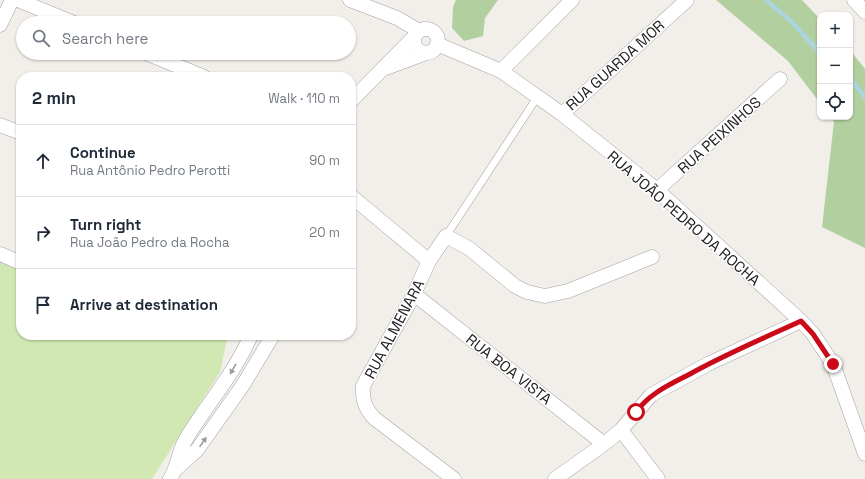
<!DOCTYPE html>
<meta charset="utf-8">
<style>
body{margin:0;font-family:"Space Grotesk",sans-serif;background:#f2f2f3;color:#1f2937}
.controls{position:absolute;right:12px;top:12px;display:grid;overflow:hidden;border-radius:8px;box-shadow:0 1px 3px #0004}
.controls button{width:36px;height:36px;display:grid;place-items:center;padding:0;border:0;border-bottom:1px solid #e0e1e3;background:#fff;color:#1f2937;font:20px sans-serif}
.stop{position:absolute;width:12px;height:12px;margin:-9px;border:3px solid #ca0a19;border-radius:50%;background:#fff}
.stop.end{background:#ca0a19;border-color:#fff;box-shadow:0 1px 4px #0008}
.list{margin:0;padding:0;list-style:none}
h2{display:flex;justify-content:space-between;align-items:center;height:52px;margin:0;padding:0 16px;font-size:17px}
h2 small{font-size:13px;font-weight:400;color:#747a83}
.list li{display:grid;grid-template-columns:26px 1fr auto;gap:12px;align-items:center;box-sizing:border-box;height:72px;padding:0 16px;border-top:1px solid #e0e1e3}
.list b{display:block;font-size:15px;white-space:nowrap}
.list p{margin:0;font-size:13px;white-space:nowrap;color:#747a83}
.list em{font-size:13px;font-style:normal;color:#747a83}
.icon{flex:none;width:22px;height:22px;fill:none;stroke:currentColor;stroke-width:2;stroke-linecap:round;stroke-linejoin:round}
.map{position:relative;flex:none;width:865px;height:479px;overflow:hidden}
.search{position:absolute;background:#fff;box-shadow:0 1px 3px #0004;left:16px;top:16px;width:340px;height:44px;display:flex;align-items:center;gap:10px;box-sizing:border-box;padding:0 14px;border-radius:22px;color:#747a83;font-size:15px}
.panel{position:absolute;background:#fff;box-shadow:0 1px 3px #0004;left:16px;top:72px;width:340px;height:268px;border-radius:16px}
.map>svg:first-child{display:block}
</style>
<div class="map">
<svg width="865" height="479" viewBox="0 0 865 479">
<rect width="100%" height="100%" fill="#f2eee9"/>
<!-- grass -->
<path fill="#d1e8b3" d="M0,262L21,271V335H228L220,372L152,479H0Z"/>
<!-- forest -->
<path fill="#b2cfa0" d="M456,0H498L485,18L483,36L464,41L452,28L453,7Z
M716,0H802L820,19V103L788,61Z
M850,50L865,69V248L822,227L834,122L831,117H850Z"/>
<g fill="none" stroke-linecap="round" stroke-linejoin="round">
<!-- stream -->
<path stroke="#acd5dd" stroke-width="4.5" d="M766,0L792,22L820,53
M850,79L865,97"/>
<!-- lane casing -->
<g stroke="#a3a3a3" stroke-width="8">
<path id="lane" d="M446,236L538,96"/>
</g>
<!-- street casing -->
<g stroke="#a3a3a3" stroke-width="15">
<path id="street" d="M18,0L74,23
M350,0L397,18L419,31
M854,0L865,12
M0,25L12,0
M414 41a12 12 0 1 1 24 0a12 12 0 1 1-24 0Z
M437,44L501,71L562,114L657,190L801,321L813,334L833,364L865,454
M146,53L204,77
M386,68L429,52
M501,71L572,0
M351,101L414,37
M562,114L687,0
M0,125L21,133
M657,190L780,79
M351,196L429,261L414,294L363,386C362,400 365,408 374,418L454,479
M0,254L21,263
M429,261L446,236L470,249L515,286L527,292L545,296L568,291L652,257
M414,294L604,444
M621,430L658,479
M176,469L197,450L243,385L273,335
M170,479C178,467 178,452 186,439C207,404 235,373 251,335
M555,479L604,444L621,430L651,395L710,363L801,321"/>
</g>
<!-- lane -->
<use href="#lane" stroke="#fff" stroke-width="7"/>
<!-- street -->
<use href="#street" stroke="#fff" stroke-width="14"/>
</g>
<!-- one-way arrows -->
<defs><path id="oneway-solid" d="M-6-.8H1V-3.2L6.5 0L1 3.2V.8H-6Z"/></defs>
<g fill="#9c9c9c">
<use href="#oneway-solid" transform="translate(233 369) rotate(120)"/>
<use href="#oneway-solid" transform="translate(203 442) rotate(-55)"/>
</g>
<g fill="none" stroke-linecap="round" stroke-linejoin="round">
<!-- route -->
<path stroke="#ca0a19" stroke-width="5" d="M636,412C650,393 669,385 690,374C726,354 764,338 801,321L813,334L833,364"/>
</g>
<g text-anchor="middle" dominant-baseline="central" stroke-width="3" stroke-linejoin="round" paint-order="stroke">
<!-- street labels -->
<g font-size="15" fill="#222" stroke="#fff">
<text transform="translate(615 65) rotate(-42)">RUA GUARDA MOR</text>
<text transform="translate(719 135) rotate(-42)">RUA PEIXINHOS</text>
<text transform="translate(684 218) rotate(41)">RUA JOÃO PEDRO DA ROCHA</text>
<text transform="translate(394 329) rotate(-62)">RUA ALMENARA</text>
<text transform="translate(509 369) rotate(38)">RUA BOA VISTA</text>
</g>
</g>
</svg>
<div class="controls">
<button>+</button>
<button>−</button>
<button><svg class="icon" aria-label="locate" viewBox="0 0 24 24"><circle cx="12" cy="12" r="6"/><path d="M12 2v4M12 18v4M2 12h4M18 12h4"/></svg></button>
</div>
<div class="stop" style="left:636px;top:412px"></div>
<div class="stop end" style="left:833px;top:364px"></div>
<div class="search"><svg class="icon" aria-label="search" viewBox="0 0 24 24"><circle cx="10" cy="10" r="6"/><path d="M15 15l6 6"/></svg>Search here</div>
<section class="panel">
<h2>2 min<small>Walk · 110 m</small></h2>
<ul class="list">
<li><svg class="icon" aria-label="ahead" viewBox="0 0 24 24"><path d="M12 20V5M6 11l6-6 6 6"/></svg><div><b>Continue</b><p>Rua Antônio Pedro Perotti</p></div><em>90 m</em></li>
<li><svg class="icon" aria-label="right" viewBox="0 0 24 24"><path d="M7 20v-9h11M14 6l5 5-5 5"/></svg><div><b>Turn right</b><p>Rua João Pedro da Rocha</p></div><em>20 m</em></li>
<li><svg class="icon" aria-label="arrive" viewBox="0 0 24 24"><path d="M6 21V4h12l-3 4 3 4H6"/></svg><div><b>Arrive at destination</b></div></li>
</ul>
</section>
</div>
